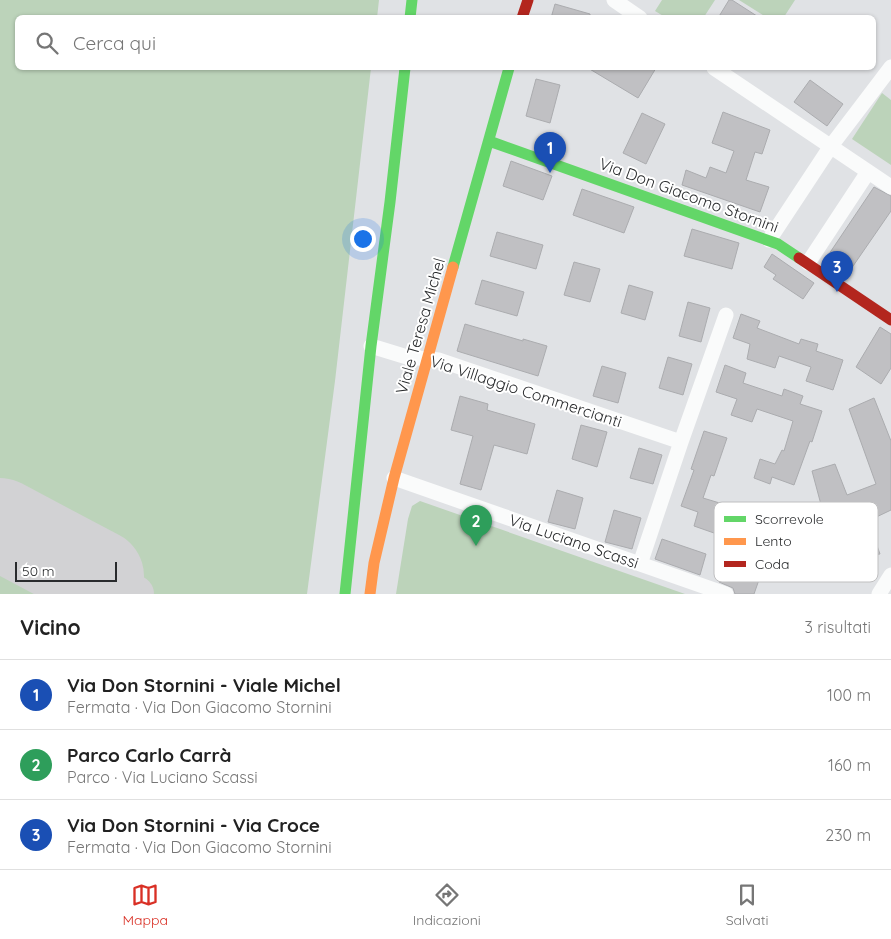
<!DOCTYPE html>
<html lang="it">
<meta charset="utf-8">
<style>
body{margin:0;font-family:Quicksand,sans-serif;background:#f2f2f2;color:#222}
.scale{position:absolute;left:15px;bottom:12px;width:102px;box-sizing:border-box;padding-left:5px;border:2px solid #292b2d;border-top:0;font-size:14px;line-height:18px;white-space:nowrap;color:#292b2d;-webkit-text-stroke:4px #fff;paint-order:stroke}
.you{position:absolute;left:362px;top:238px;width:18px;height:18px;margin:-12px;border:4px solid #fff;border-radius:50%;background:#1a73e8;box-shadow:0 0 0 8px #1a73e833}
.badge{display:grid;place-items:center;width:32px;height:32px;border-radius:50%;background:#d93025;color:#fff;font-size:16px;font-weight:700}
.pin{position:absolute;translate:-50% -41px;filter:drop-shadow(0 1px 2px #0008)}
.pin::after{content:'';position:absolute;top:26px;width:18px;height:15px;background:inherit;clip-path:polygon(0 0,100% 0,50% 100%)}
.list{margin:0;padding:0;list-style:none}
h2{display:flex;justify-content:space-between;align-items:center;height:65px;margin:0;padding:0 20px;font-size:21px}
h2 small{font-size:16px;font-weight:400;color:#767676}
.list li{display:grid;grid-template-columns:32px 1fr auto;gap:15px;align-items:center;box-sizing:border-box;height:70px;padding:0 20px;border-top:1px solid #e0e0e0}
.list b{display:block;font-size:19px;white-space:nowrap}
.list p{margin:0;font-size:16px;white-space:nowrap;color:#767676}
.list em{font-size:16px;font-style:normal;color:#767676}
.icon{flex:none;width:28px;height:28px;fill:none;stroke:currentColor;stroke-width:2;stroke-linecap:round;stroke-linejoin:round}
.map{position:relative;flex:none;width:891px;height:594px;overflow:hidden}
.search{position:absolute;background:#fff;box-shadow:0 1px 4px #0004;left:15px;right:15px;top:15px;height:55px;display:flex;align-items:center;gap:12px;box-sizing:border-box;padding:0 18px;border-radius:8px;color:#767676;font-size:19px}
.sheet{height:275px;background:#fff}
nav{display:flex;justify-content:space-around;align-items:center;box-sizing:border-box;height:70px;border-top:1px solid #e0e0e0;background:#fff;font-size:14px;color:#767676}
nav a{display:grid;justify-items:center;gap:2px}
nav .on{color:#d93025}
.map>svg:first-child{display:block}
</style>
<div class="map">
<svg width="891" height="594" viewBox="0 0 891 594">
<rect width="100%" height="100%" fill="#e0e2e5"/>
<!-- green -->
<path fill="#bcd3ba" d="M0,0H379L377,18H18V68H371L335,381L307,594H0Z
M662,0H715L704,17H665L655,11Z
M739,0H795L784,17H766Z
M882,93L891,100V165L852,139Z
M420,501L685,594H396L408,519L412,506Z"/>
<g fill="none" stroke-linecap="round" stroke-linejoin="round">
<!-- taxiway -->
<path stroke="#d2d2d4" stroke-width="38" d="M89,594L98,576L135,594"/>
<!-- runway -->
<path stroke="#d2d2d4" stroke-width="92" d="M0,524L98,576"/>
</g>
<!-- building -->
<path fill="#c0c0c3" stroke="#abacaf" d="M729,0H732L760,18H718Z
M555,4L590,14V18H551Z
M588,68H656L638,98Z
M536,79L560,85L550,123L526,116Z
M810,80L843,104L827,126L794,102Z
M723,112L770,130L762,154L755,152L746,180L769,187L760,212L682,185L686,170L706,178L710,167L726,173L734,151L712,143Z
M642,113L665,124L646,164L623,153Z
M511,161L552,176L543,200L503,186Z
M874,187L891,196V211L851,269L829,254Z
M582,189L634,207L624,233L573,215Z
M692,229L739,243L732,269L684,256Z
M497,232L543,245L536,269L490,256Z
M772,254L814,283L803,299L773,279L776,275L764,267Z
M574,262L600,269L590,302L564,295Z
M482,280L524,292L517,316L475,304Z
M629,285L653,292L645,320L621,313Z
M688,302L710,308L701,342L679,336Z
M741,314L760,321L757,328L799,344L801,339L818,344L816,351L843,360L833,390L806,381L811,367L779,356L775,368L747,359L750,344L733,338Z
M465,324L523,341V339L547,346L538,376L457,351Z
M880,327L891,334V368L881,384L856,367Z
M668,357L692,364L683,395L659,388Z
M725,365L746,373L743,383L782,396L784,389L803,396L800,404L822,411L812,442L810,441L794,485L772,477L770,484L754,478L760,459L775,464L782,450L784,451L793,421L757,409L752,422L731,415L737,399L716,392Z
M602,366L626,373L618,403L593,396Z
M460,396L488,404L487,410L535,424L527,454L494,445L481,490L460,484L473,436L451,430Z
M874,398L891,441V510L868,521L880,554L871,555L875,568L853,574L844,544L808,552L799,520L823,512L812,471L835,464L847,495L876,484L849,409Z
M581,425L607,432L597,467L572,459Z
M704,431L727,438L714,476L711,475L703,498L723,504L714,533L694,526L698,512L681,506L694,470L691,469Z
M639,448L662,455L653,484L630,478Z
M557,490L583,498L575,529L548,522Z
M614,510L641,518L632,549L605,542Z
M662,539L706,554L700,575L655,559Z
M726,561L761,574L754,594H735L733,588L719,582Z"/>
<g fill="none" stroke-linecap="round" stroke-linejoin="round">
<!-- street -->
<path stroke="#fafbfb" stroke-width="15" d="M614,0L640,18
M714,68L891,187
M769,240L831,146L891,67
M808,263L868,172
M371,346L407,357L439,360L681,442
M394,478L726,594
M640,564L681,442L726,315
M879,594L891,575"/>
<!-- fast -->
<path stroke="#63d668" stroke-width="11" d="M410,18L412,0
M489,141L778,244L799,258
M453,267L509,68
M345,594L371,346L390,202L405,68"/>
<!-- slow -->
<path stroke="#ff974d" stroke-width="11" d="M370,594L374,563L394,478L453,267"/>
<!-- jam -->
<path stroke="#b3261e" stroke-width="11" d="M522,18L528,0
M799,258L891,320"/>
</g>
<g text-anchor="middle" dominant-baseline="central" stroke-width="4" stroke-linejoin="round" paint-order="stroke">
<!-- street labels -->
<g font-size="16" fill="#292b2d" stroke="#fff">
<text transform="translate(689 195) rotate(20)">Via Don Giacomo Stornini</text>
<text transform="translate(420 326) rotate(-74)">Viale Teresa Michel</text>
<text transform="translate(526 391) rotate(18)">Via Villaggio Commercianti</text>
<text transform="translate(574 541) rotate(19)">Via Luciano Scassi</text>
</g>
</g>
<!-- legend -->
<rect x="714" y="502" width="164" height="80" rx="8" fill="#fff" stroke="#bfbfc0" stroke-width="1"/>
<rect x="724" y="516" width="22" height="6" fill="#63d668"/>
<rect x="724" y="538" width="22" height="7" fill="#ff974d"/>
<rect x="724" y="561" width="22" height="6" fill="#b3261e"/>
<g font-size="14" fill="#292b2d">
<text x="755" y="524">Scorrevole</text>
<text x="755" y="546">Lento</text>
<text x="755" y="569">Coda</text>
</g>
</svg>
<div class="scale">50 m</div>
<div class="you"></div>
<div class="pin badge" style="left:550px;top:173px;background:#1a4fb4">1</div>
<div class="pin badge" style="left:476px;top:546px;background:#2e9e5b">2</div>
<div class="pin badge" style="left:837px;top:292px;background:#1a4fb4">3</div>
<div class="search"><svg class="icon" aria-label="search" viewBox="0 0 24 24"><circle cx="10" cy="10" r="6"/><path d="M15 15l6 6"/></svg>Cerca qui</div>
</div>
<section class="sheet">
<h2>Vicino<small>3 risultati</small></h2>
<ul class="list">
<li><span class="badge" style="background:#1a4fb4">1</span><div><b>Via Don Stornini - Viale Michel</b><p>Fermata · Via Don Giacomo Stornini</p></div><em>100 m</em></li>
<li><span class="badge" style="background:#2e9e5b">2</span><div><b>Parco Carlo Carrà</b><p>Parco · Via Luciano Scassi</p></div><em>160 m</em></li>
<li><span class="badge" style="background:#1a4fb4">3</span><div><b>Via Don Stornini - Via Croce</b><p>Fermata · Via Don Giacomo Stornini</p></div><em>230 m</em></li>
</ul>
</section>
<nav>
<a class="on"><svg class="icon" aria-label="map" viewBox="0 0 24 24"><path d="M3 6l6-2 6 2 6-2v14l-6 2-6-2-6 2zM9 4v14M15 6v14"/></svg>Mappa</a>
<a><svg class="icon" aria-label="directions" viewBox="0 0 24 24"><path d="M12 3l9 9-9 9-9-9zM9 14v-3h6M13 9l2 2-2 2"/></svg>Indicazioni</a>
<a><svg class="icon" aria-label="saved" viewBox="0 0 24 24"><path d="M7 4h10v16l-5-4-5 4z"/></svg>Salvati</a>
</nav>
